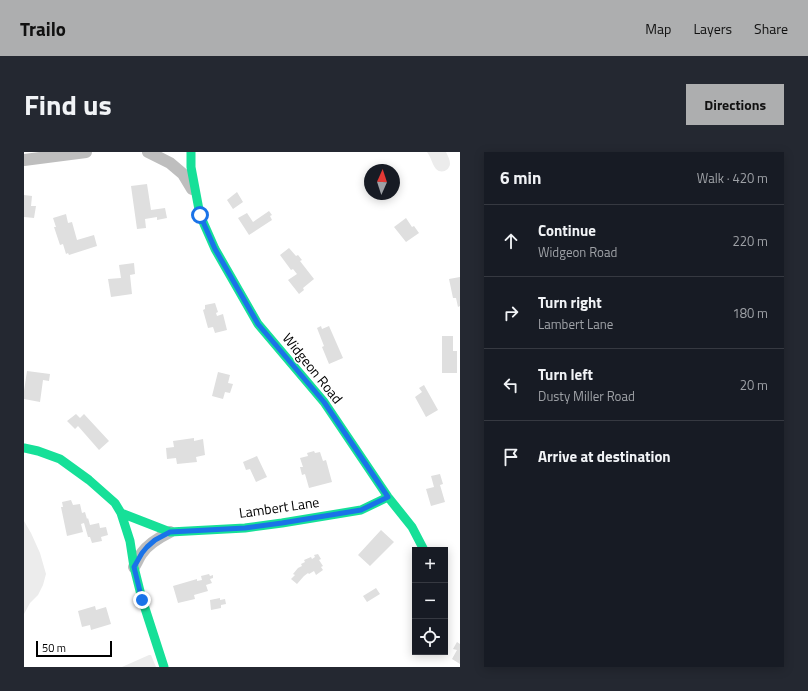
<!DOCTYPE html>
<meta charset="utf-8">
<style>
body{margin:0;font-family:"Titillium Web",sans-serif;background:#242831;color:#f1f3f6}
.controls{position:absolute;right:12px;bottom:12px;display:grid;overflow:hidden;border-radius:0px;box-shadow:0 2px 10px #0003}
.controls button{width:36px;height:36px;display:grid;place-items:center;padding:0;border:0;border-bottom:1px solid #363941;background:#171b24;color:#f1f3f6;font:20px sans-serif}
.compass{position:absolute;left:340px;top:12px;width:36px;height:36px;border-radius:50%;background:#171b24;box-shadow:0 2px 10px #0003;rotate:3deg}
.scale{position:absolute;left:12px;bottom:10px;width:76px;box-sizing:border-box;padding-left:4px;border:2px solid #000;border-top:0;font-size:11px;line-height:14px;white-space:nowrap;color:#000;-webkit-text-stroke:3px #fff;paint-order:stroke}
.stop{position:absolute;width:12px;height:12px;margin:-9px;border:3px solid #1a73e8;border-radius:50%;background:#fff}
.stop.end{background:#1a73e8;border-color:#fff;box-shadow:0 1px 4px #0008}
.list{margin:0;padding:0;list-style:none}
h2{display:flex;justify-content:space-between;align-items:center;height:52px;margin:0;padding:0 16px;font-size:17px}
h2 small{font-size:13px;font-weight:400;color:#9ea1a6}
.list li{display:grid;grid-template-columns:26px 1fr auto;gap:12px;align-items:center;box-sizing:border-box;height:72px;padding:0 16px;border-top:1px solid #363941}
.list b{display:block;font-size:15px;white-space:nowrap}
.list p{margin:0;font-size:13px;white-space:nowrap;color:#9ea1a6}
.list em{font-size:13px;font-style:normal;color:#9ea1a6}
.icon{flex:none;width:22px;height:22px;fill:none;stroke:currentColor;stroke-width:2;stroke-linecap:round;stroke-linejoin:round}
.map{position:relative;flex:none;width:436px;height:515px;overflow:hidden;border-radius:0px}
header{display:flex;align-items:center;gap:24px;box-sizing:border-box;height:56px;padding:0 20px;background:#adaeaf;color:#111}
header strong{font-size:19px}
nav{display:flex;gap:22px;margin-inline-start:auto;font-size:14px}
.intro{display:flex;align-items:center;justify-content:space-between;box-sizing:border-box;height:96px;padding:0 24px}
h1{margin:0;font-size:28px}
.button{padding:10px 18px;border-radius:0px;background:#adaeaf;color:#111;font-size:14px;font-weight:700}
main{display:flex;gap:24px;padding:0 24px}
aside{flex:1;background:#171b24;border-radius:0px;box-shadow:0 2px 10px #0003}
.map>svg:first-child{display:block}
</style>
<header>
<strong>Trailo</strong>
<nav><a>Map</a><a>Layers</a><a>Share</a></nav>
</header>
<div class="intro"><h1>Find us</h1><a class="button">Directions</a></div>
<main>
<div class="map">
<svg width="436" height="515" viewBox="0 0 436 515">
<rect width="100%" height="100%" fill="#fff"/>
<!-- green -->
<path fill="#ececec" d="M403,0H422C424,4 426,8 426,12C425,19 417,22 412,17C408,12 407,5 403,0Z
M0,369L7,381L16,401L22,422L19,433L14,443L6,451L0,462Z
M127,503L132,515H98L125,503Z"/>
<!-- building -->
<path fill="#dfdfdf" d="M123,32L127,58L141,56L143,66L133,68V65L121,67L122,76L113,77L107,34Z
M213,40L219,50L209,57L203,48Z
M0,43L8,44L7,54H12L10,66L0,65Z
M245,59L248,63L246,64L248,68L225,83L214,66L223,61L229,70Z
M42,62L44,71L48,70L53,88L70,83L73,94L45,103L44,101L42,102L39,92L36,93L30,75H32L29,66Z
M382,66L388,75L390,74L395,81L382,90L370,75Z
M265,96L272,104L274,103L278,108L276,109L290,127L279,136L280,138L275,142L264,128L273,122L269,117L267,118L256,103Z
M110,111L111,122L106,123L108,142L87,145L84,127L97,126L95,113Z
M436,125V154L434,155L432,146H429L425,127Z
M191,151L194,160L192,161L193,164L199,162L203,178L191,181L189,175L184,176L179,158L181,157V153Z
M297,174L298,177L305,174L319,206L305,212L298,195L300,194L293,176Z
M418,184H429V199H433V221H418Z
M3,219L26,222L25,229L19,228L16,250L0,247V239Z
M194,220L206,223L204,231L209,232L206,241L201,240L199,247L188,244Z
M400,233L414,258L402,265L391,245L398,240L395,236Z
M52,262L56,266L60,262L85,289L75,298L54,274L51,277L43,269Z
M170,286V289L179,287L181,303L172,305L173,310L153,312L152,306L143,307L142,296L150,295L149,289Z
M290,299L291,301L296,300L299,309L302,308L308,330L285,336L281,322L278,323L276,315H279L276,306L284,304L283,301Z
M233,304L243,325L232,330L226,317L222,318L219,310Z
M416,322L419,332L416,333L421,350L407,354L402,337L410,335L407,324Z
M47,348L49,353L56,352L58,361L61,360L63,367L64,366L66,373L75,371L76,376L82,375L84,383L77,385L78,389L68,391L66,385H64L60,371L57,372L59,380L43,384L37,355H39L38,350Z
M357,378L370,390L346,414L334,403Z
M294,402L297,407L295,408L299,414L297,415L299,418L292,423L290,419L285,422L284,421L280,424L273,432L267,427L271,423L269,422L274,416L278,414L277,412L281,410L280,408L287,405L288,407L291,405L290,403Z
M185,422L186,424L189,423V426L186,427L188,431L182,433L184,439L170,443L171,447L154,451L149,434L173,427V429L178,428L177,424Z
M352,436L356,442L343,450L339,444Z
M196,446V448L201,447L202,452L197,453V456L187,458L186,448Z
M71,454L72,458L82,455L87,472L67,478L66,473L58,475L54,459Z
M433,490L436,492V512L428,507L433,498L429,497Z"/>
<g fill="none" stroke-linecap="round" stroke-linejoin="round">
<!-- street -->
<path stroke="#bebebe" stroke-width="12" d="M124,0L146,11L159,22L168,37
M0,8L62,0
M110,415C113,410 115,405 118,401C125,391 136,385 146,380"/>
<!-- fast -->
<path stroke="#16e098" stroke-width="9" d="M167,0V15L176,63L191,97L234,172L300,250L364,345L388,375L400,398
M0,296L14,299L36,307L65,328L91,351L97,361L106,389L110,415L118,447L140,515
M97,361L146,380L221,376L258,371L337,358L364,345"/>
</g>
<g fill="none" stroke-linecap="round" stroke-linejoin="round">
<!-- route -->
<path stroke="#1a73e8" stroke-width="5" d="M118,448L110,415L118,401L123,395L131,388L146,380L221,376L258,371L337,358L364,345L300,250L234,172L191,97L176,63"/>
</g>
<g text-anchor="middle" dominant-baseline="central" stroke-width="3" stroke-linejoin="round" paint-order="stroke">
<!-- street labels -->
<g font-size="14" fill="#000" stroke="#fff">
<text transform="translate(289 216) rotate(51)">Widgeon Road</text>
<text transform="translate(255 355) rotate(-8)">Lambert Lane</text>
</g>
</g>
</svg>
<div class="controls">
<button>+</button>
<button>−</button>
<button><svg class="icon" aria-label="locate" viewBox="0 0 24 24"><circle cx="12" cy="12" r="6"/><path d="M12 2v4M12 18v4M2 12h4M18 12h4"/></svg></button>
</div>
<svg class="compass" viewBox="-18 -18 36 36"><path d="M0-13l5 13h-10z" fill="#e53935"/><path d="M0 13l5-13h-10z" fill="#9ea1a6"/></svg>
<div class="scale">50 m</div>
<div class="stop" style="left:176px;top:63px"></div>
<div class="stop end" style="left:118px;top:448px"></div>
</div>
<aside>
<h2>6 min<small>Walk · 420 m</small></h2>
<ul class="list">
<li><svg class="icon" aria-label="ahead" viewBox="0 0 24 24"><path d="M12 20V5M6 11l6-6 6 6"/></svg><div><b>Continue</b><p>Widgeon Road</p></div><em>220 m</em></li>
<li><svg class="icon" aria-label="right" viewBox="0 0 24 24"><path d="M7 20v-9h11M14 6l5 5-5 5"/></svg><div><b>Turn right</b><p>Lambert Lane</p></div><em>180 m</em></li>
<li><svg class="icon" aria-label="left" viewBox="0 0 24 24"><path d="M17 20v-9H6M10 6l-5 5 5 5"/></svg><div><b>Turn left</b><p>Dusty Miller Road</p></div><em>20 m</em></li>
<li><svg class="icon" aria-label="arrive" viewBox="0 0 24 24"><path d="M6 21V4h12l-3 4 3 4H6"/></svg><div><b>Arrive at destination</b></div></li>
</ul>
</aside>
</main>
